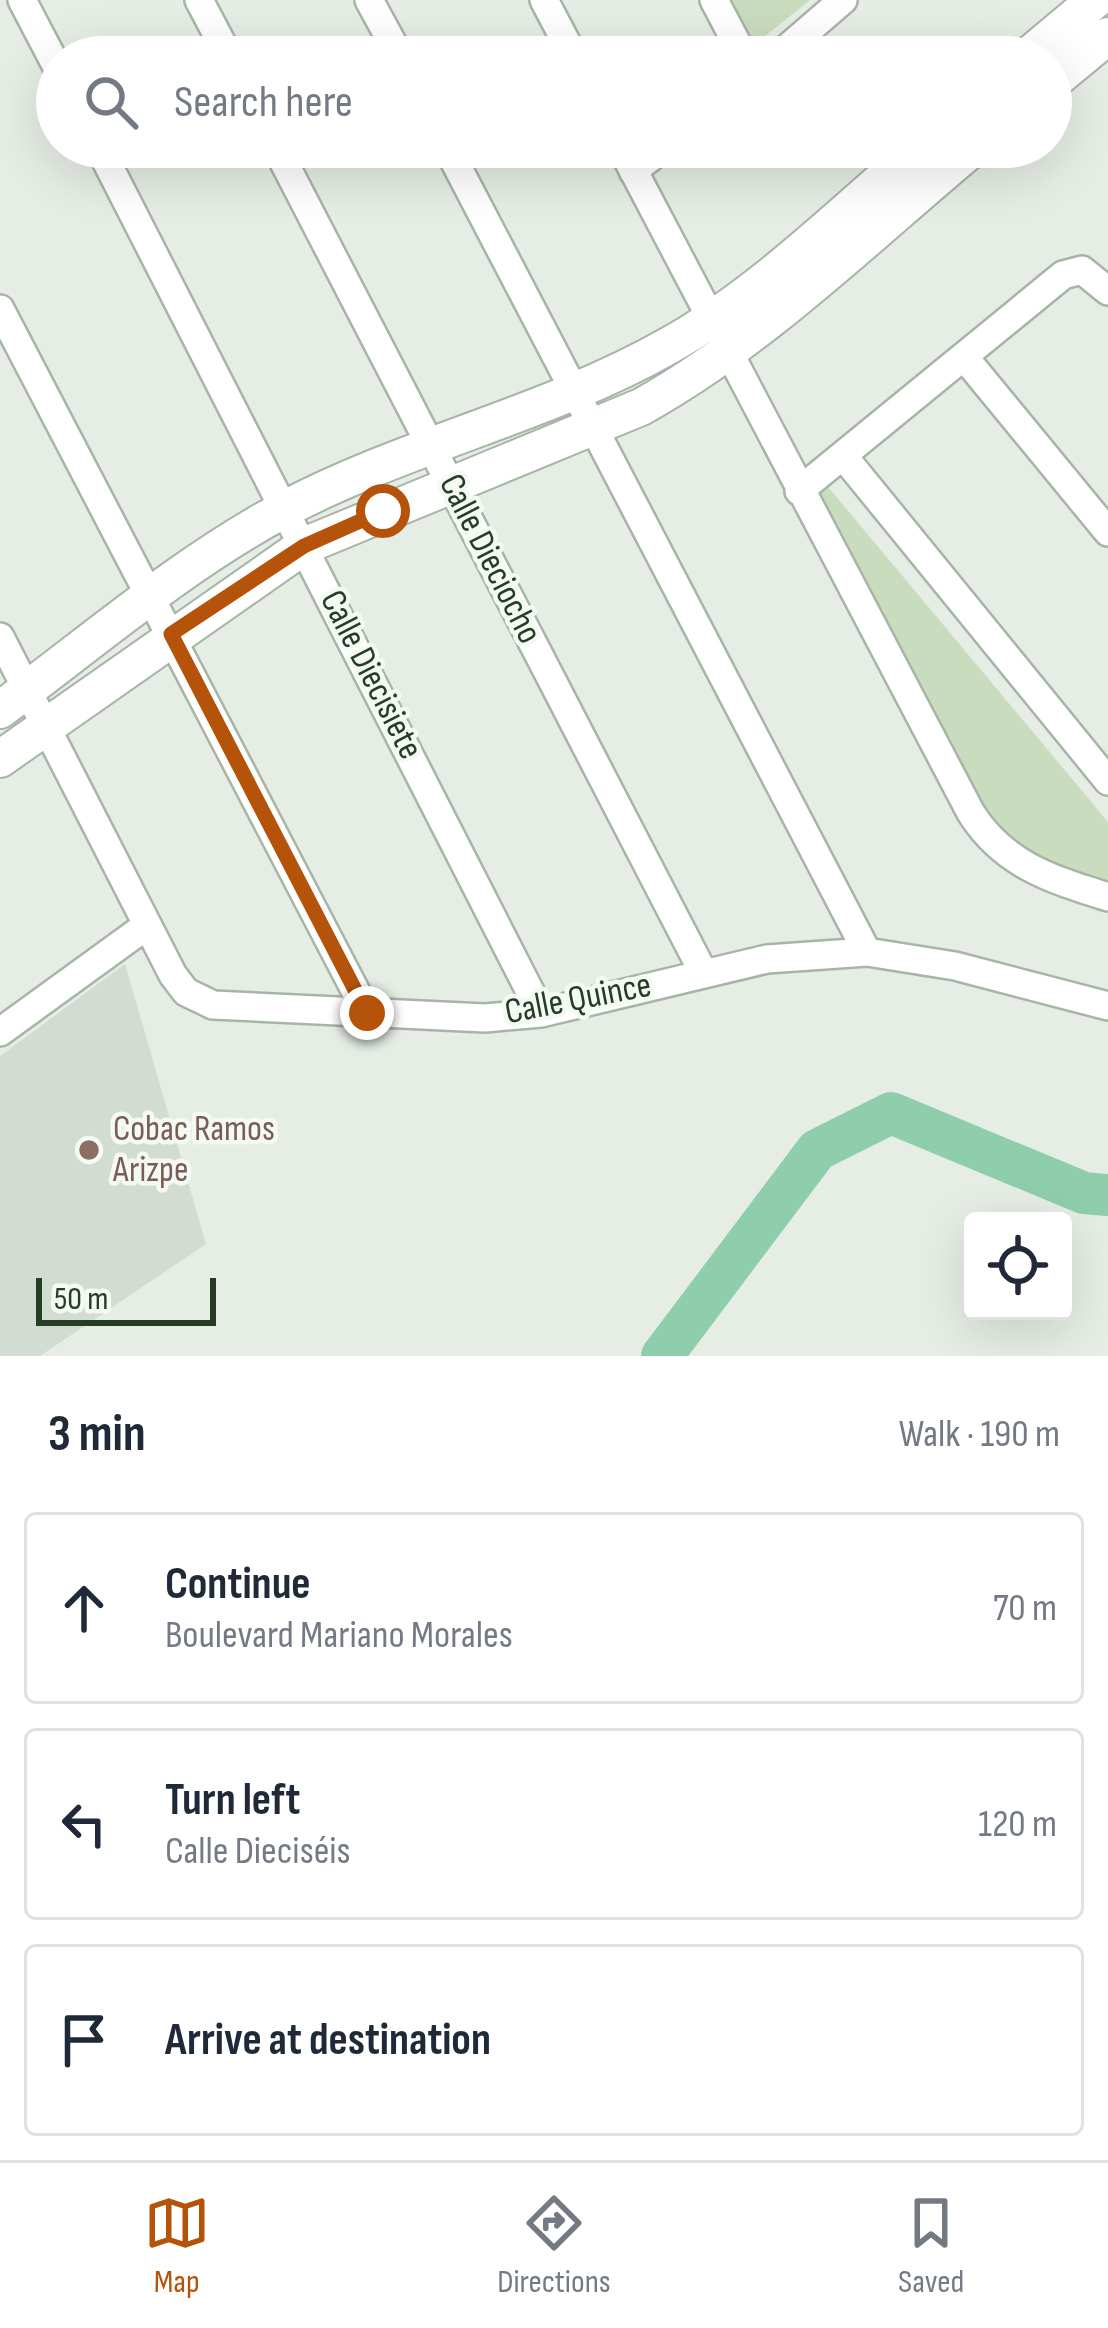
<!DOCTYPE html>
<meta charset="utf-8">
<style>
body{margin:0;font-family:"Sofia Sans Condensed",sans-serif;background:#f2f2f3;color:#1f2937}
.controls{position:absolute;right:36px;bottom:36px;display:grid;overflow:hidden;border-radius:12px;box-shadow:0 12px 48px #0002}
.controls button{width:108px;height:108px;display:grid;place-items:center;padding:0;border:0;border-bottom:3px solid #e0e1e3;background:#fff;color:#1f2937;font:60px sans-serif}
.scale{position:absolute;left:36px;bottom:30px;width:180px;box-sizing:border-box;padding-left:12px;border:6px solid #243d25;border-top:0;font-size:33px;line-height:42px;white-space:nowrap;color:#243d25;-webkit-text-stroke:9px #f5f9f4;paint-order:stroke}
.stop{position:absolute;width:36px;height:36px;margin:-27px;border:9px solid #b45309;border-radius:50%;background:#fff}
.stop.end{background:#b45309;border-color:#fff;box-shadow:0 3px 12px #0008}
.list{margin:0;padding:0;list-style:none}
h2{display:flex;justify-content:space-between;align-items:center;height:156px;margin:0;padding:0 48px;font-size:51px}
h2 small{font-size:39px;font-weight:400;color:#747a83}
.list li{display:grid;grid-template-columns:78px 1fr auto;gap:36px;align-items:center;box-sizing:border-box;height:192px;margin:0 24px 24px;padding:0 24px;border:3px solid #e0e1e3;border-radius:12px}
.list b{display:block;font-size:45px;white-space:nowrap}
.list p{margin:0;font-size:39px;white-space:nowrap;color:#747a83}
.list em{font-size:39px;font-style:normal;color:#747a83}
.icon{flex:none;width:66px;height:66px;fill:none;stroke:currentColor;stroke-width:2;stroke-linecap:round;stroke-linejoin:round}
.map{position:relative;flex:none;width:1108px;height:1356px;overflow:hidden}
.search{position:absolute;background:#fff;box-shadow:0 12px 48px #0002;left:36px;right:36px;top:36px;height:132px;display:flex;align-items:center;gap:30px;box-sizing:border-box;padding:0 42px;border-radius:66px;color:#747a83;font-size:45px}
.sheet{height:804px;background:#fff}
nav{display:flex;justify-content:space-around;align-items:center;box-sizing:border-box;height:168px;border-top:3px solid #e0e1e3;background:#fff;font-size:33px;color:#747a83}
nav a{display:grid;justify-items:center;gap:6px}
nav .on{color:#b45309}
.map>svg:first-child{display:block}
</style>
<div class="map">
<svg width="1108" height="1356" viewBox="0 0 1108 1356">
<rect width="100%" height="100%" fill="#e5ede4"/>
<!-- built -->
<path fill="#d3dcd2" d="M125,964L206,1244L40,1356H0V1056Z"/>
<!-- green -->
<path fill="#cadcbe" d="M725,0H810L750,48Z
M829,488L1108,822V888L999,842L809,497Z"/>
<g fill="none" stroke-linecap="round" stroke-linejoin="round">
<!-- river -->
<path stroke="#8fcead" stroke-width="42" d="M662,1356L817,1150L891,1113L1084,1193L1108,1195"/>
<!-- minor casing -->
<g stroke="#a7b5a7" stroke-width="32">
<path id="minor" d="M22,0L57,67
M199,0L229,57
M369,0L400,57
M544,0L574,57
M714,0L744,57
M777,57L843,0
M99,147L541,1013
M276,147L703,972
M447,147L867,952
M621,147L971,813C1004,865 1051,879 1108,897
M633,171L664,147
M0,309L367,1013
M965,358L1108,532
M844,457L1108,781
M799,491L1063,275L1082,270L1108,291
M0,637L173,975L186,992L213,1005L485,1018L541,1013L767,959L867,952L955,966L1108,1006
M0,1032L146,926"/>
</g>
<!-- tertiary casing -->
<g stroke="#a7b5a7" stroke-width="40">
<path id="tertiary" d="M1027,57L1095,0
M1051,83L1108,36
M0,710C92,642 182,564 283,510C407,444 547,415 670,345C761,294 840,215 920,147
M0,759L304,546L641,407C763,339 867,236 974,147"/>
</g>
<!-- minor -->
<use href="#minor" stroke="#fff" stroke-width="27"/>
<!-- tertiary -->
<use href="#tertiary" stroke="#fff" stroke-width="36"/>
</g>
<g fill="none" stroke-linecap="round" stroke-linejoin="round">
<!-- route -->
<path stroke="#b45309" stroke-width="15" d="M367,1013L171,634L304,546L383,511"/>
</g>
<!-- markers -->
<circle fill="#8d6e63" stroke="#f5f9f4" stroke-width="4.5" cx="89" cy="1150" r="12"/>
<g text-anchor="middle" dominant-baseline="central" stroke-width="9" stroke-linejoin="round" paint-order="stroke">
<!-- street labels -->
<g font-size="36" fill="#243d25" stroke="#f5f9f4">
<text transform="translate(490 559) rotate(63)">Calle Dieciocho</text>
<text transform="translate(371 675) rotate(63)">Calle Diecisiete</text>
<text transform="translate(578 999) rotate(-11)">Calle Quince</text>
</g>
<!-- education labels -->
<g font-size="36" fill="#785e54" stroke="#f5f9f4" text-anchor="start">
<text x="113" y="1129">Cobac Ramos<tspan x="113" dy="41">Arizpe</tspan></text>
</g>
</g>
</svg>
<div class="controls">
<button><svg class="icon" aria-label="locate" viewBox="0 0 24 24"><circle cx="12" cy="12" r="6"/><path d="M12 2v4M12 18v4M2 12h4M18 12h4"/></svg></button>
</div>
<div class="scale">50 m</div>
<div class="stop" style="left:383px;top:511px"></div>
<div class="stop end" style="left:367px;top:1013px"></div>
<div class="search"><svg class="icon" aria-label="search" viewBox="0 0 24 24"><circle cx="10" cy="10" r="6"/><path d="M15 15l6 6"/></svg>Search here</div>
</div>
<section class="sheet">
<h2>3 min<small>Walk · 190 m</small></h2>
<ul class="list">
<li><svg class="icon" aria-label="ahead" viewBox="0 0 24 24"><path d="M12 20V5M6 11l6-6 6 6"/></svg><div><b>Continue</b><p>Boulevard Mariano Morales</p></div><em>70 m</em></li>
<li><svg class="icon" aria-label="left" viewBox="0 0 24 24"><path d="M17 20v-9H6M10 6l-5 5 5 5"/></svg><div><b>Turn left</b><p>Calle Dieciséis</p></div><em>120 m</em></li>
<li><svg class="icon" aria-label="arrive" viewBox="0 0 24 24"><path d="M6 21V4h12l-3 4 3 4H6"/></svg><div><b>Arrive at destination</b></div></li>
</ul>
</section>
<nav>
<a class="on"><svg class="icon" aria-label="map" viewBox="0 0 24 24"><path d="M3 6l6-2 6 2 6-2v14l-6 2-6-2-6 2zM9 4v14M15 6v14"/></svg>Map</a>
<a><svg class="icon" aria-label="directions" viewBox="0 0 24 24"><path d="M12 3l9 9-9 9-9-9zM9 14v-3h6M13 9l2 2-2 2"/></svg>Directions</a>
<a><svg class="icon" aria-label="saved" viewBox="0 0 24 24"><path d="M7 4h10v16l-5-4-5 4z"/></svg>Saved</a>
</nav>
